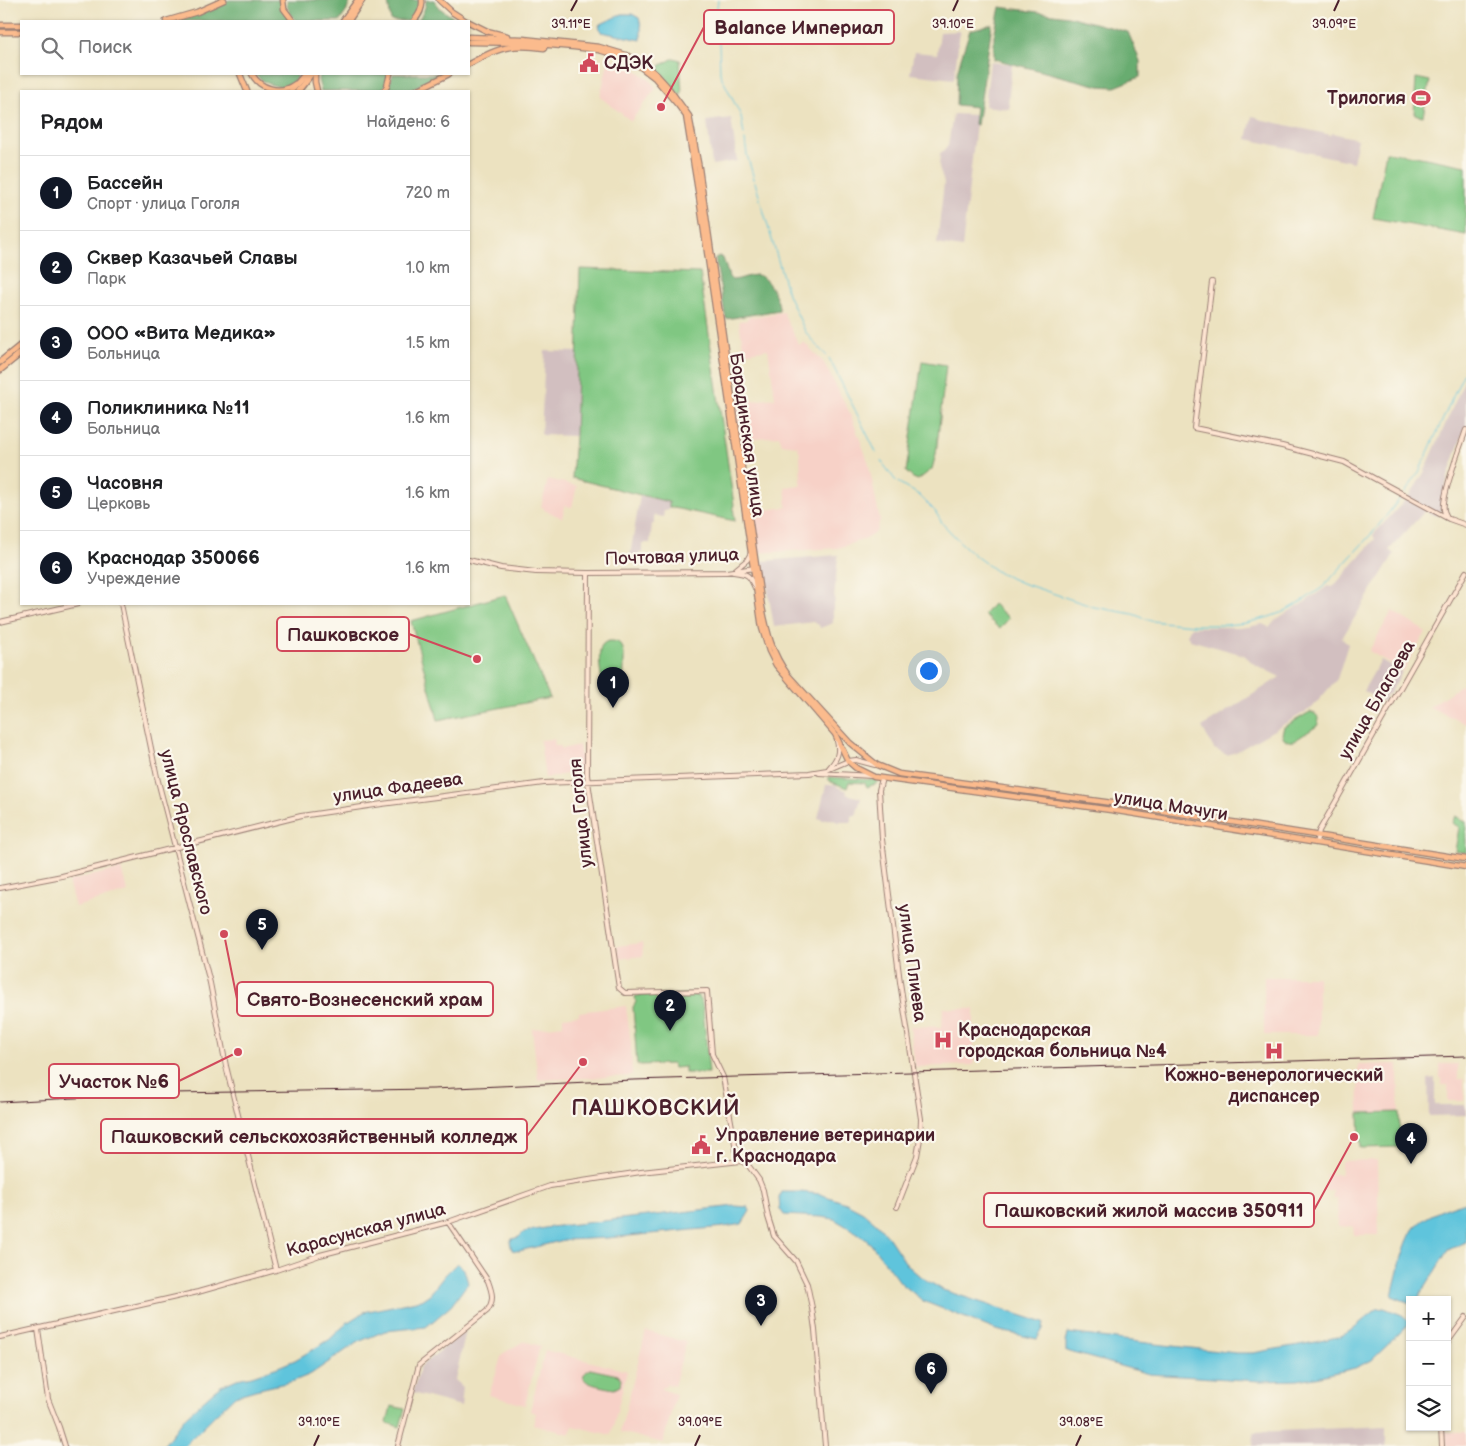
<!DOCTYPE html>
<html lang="ru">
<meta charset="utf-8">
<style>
body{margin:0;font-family:"Balsamiq Sans",sans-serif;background:#f6f6f6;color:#202124}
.controls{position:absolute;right:15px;bottom:15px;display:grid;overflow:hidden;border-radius:0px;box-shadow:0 1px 4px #0004}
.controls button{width:45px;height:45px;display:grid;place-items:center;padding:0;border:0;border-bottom:1px solid #e0e0e0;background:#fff;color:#202124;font:25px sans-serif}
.you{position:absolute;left:928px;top:670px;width:18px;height:18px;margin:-12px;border:4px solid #fff;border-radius:50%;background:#1a73e8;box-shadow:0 0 0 8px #1a73e833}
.badge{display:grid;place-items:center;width:32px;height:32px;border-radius:50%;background:#111827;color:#fff;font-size:16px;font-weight:700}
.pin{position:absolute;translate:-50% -41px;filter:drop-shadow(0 1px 2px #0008)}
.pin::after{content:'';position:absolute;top:26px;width:18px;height:15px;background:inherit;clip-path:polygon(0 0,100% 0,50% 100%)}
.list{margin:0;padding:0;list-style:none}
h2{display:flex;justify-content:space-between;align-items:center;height:65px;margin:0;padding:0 20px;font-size:21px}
h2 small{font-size:16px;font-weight:400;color:#757577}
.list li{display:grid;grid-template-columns:32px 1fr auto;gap:15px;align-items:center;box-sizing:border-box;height:75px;padding:0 20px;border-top:1px solid #e0e0e0}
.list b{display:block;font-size:19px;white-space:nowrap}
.list p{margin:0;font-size:16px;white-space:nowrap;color:#757577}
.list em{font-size:16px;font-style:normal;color:#757577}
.icon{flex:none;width:28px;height:28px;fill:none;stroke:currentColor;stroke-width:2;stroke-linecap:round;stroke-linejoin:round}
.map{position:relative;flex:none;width:1466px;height:1446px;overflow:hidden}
.search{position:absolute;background:#fff;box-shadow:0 1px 4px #0004;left:20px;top:20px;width:450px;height:55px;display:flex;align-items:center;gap:12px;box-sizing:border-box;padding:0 18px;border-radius:0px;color:#757577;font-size:19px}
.panel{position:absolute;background:#fff;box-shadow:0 1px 4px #0004;left:20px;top:90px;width:450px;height:515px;border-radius:0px}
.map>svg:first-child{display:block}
</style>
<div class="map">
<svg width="1466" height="1446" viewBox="0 0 1466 1446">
<rect width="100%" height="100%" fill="#fbf7ec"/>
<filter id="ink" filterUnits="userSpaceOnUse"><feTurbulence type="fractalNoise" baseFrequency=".02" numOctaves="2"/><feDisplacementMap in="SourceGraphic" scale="10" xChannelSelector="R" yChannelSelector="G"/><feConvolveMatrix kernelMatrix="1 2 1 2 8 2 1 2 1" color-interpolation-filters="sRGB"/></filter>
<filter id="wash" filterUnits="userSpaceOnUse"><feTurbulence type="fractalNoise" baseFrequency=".0096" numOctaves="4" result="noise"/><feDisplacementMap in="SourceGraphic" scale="20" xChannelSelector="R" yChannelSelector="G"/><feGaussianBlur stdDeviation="1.12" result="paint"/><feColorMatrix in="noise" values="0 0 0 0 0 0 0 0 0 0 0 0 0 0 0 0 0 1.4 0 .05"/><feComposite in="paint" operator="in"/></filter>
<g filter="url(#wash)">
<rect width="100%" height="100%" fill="#ece2c0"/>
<!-- built -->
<path fill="#f7d1c7" d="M609,58L632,67L650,80L656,88L631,121L600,97Z
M783,312L799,345L804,342L824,363L850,413L868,461L880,520L876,532L867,538L838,548L756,553L751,512L787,507L785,487L801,485L800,453L797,446L782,444L779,436L740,440L734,398L751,396L752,401L775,398L768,349L744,353L739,321L747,320V318Z
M548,479L577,486L572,507L565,506L562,518L544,510V508L541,507Z
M1392,611L1426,632L1403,671L1369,651Z
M1466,682V724L1429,707Z
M554,739L555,746H561V749L579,745L583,771L545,778L540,740Z
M121,869L128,892L75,907L68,881Z
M642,943L643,956L618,959L617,946Z
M1264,977H1318V1035H1264Z
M626,1006L631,1043L632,1076L538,1080L532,1029L563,1025V1017L579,1015V1012Z
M943,1008L974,1009V1065L915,1067L910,1026L942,1027Z
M1398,1064L1399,1112L1359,1113L1358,1065Z
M1440,1064H1458V1079H1464V1101H1448V1085H1442V1078H1440Z
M1377,1160L1379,1235H1354L1353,1226L1338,1227L1337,1199L1333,1198V1191H1325L1326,1174H1341V1161Z
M646,1331L686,1342L674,1386L666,1384L665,1387H662L661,1389L676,1394L663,1443L620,1432Z
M524,1341L540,1346L525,1405L489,1395L502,1354Z
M545,1350L627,1371L611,1435L573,1426L570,1434L533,1425L536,1413L530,1411Z
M1445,1432H1466V1446H1447Z"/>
<!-- industrial -->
<path fill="#d2bfc0" d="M960,31L954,79L910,74L914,52L937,54L940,32Z
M990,62L1012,64L1008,104H1010L1009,109L985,106Z
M953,114L977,115L962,248L937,244L944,183L939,167L940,154L948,146Z
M1252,116L1257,117L1259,119L1331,135L1332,133L1358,139L1353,162L1247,139Z
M731,118L737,161L712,165L707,121Z
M545,351L578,352L575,436L541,435Z
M1466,377V425L1448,476L1441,509L1437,516L1425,511L1389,550L1394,554L1342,638L1348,644L1337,679L1312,708L1236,752L1227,755L1214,749L1202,727L1280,677L1254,664L1244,655L1190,640L1187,635L1191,627H1248L1262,624L1269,627L1275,620L1305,602L1328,586L1333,587L1375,539L1373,535L1410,495L1424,473Z
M640,496L670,502L669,509H667V511H664L663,517L654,515V524H652L650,543H645V544H642V553H639V563L629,562Z
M838,555L834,599L835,601L833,606V623L820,628L819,625L813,622L774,627L763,561Z
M1381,660L1402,672L1389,695L1387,694L1383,702L1363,691Z
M829,784L837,785V787L847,791L846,794L861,798L856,816L852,815V822H838L831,819L823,820L818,818L826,785H829Z
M1435,1078V1105H1465L1466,1115L1429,1116L1428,1079Z
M466,1331L455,1380L463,1387L461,1406L412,1393L420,1368L423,1364Z
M1386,1426V1446H1253L1254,1432Z"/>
<!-- green -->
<path fill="#80c782" stroke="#657356" d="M674,58L680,60L682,93L681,95L678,94C673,86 662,76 659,68L661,65Z
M1416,78L1430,81L1423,116L1414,114Z
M1386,152L1415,156L1466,166V235L1373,218Z
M580,269L700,273L734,505L733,507L735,521L669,507V502L572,478L575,436Z
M922,361L946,365L936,454L932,469L918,480L913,478L906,472Z
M505,595L550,698L438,720L411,621Z
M993,604L1009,618L1000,629L984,615Z
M609,641C614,641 617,641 620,644C625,649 624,657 624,663C624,676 624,697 605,686C600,680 597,652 602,645C605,642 606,642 609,641Z
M1310,712C1317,713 1321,719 1317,726L1294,741C1288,742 1284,740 1282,734L1284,727Z
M828,777L877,780L878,783L867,787L865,783L849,782L847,788L829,781Z
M1455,816L1466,821V853L1455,851L1459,827L1452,823Z
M690,994L698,996L701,1000L703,1008L709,1073H685V1067L674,1068L673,1064L637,1065L633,1007L636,1002L635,996Z
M1399,1112L1400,1147L1360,1148L1359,1113Z
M590,1369L618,1375L621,1379L620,1386L614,1389C605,1387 569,1383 590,1369Z
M391,1406L405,1409L400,1427L387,1423Z"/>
<!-- forest -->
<path fill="#68ac70" stroke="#59664e" d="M229,0H281L291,21H175C194,17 212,9 229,0Z
M287,0H351L346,12L340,21H296C291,15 286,9 287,0Z
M383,0H420L419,13L412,21H391L388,2Z
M426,0H434L441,9L458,21H418C422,14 426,8 426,0Z
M1000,7L1068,16L1128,32L1140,61V77L1115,87L1099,86L994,59V36Z
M992,24L977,125L974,124L976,107L956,105L957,73L961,58L970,30Z
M255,74H298C297,76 296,79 294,81C283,92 263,84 255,74Z
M319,74H388L386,85L381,91H321L318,80Z
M393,74H442L407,91H387Z
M719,256L723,258L729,277L732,280C740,280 748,275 756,275C767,275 780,300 779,310L726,319L715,258Z"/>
<!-- water -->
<path fill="#5ec4dc" stroke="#547284" d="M622,14H632L639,18L641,26V40L601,32L599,25Z
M782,1192H800L820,1194L846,1203L863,1212L877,1224L889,1238L907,1265L921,1277L943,1290L1044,1323L1043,1329L1037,1339L996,1330L923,1301L901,1283L870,1243L859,1234L834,1219L822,1217L784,1215L780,1209L779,1198Z
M1466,1202V1242L1448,1250L1417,1300H1410V1303L1392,1296C1396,1279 1405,1237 1416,1226C1429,1213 1450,1207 1466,1202Z
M735,1206L748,1207L750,1211L742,1224L724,1227L607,1238L564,1240L519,1251L512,1250L510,1242L512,1239L519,1237L524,1232L550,1227Z
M457,1263L464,1269L468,1283L451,1306L426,1327L385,1331L358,1342L311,1374L294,1381L255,1390L235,1396L214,1416L184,1446H163L186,1416L213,1392L221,1386L237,1379L252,1376L278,1367L295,1360L329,1340L348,1322L364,1312L421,1300L430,1294L445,1275Z
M1384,1308L1402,1315L1410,1322L1408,1325L1372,1360L1355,1368L1320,1376L1298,1380L1260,1381L1149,1374L1066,1351V1342L1068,1333L1155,1344L1236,1353H1253L1316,1342L1341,1336L1350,1331L1377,1309Z"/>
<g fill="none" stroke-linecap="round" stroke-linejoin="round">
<!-- stream -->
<path stroke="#5ec4dc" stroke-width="1" d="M718,0L714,31L717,35L719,42L720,74L741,116L744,135
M745,140L747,155L788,294L805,331L814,343L829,358L876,452
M881,461L896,481L919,495L935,511L942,523L960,542L978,558L999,573L1022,583L1094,607L1133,614L1151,621L1194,625H1225L1246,623L1269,617L1283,612L1304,600L1323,587L1374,531L1402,496
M1405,493L1419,472L1466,368"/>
</g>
</g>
<g filter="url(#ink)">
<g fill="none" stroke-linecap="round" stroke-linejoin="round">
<!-- secondary casing -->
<g stroke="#9b8076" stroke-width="6">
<path id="secondary" d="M1212,282L1194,428L1282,446L1344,462L1449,519L1466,525
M1447,517C1446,515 1444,512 1444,510C1441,497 1461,444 1466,430
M469,560L501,568L536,572L588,573L726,572L755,568
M736,569L747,560L751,553
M733,572C748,574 749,574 755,588
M588,573L587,775L619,988L625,993L707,991L712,1054L723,1077L737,1155L741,1161L748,1165L759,1180L763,1190L768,1217L774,1236L796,1261L807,1284L812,1308L815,1330L825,1446
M121,604L157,777L210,983L226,1066L276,1270
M0,622L78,604
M829,768C837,759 840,753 837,741
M819,773L872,776
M882,778L879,790L882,839L900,982L921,1119L920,1139L917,1156L897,1207
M1316,843L1319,831L1466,572
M0,888L62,876L301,816L382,804L544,783L809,773L827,770L848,761L856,760L875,765
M38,1329L48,1399L59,1427L65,1446
M0,1337L198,1292L276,1270L320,1255L448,1222L550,1186L641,1172L741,1161
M1447,1343L1466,1317
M1441,1427L1442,1446
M398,1446L419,1365L487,1311C495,1300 492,1292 488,1281L448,1222"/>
</g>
<!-- primary casing -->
<g stroke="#9b8076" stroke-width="7">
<path id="primary" d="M283,0L284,9L293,21
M439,0L452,12L466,21
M166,21L197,12L224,0
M414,21C419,15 423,8 422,0
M469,22L487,31L507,36
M0,25H21
M0,32H21
M469,37L523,39L599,47L626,55L641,62L657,75L667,86L689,116L699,168L762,607C767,632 772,654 788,675L850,743L877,765L899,774L1112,803L1466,859
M469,42L526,43L574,47L599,50L616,55L638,65L655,78L678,105L686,116L699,197L762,628L769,651L776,665L835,734L848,761L856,768L874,777L1111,810L1466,867
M469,64C482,57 496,49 511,47C521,45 533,47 544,48
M240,74L247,91
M252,74C260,89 280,95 295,84
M315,74V82L317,91
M384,91L387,86L390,74
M415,91L449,74"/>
</g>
<!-- highway casing -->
<g stroke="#9b8076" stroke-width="8">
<path id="highway" d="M343,21L358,0
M348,21L362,0
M291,91L305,74
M298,91L311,74
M0,362L21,345
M0,370L21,353"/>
</g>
<!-- secondary -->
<use href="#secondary" stroke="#fde4d1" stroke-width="4"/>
<!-- primary -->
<use href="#primary" stroke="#fbbb8d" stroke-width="4.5"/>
<!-- highway -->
<use href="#highway" stroke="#fbbb8d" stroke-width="5"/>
<!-- tram -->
<path stroke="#4a1f2b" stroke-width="1" d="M0,1102L171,1093L433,1089L633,1080L1466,1056"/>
</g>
</g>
<!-- ticks -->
<path fill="none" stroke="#4a1f2b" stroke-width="2" d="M571,11L577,0M953,11L958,0M1334,11L1339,0M314,1446L319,1435M695,1446L700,1435M1076,1446L1081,1435"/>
<!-- icons -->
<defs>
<g id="civic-bare" transform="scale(1.5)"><path d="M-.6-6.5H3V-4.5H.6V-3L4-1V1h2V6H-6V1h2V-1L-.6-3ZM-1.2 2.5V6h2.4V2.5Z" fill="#d1495b" stroke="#fbf7ec" stroke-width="2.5" paint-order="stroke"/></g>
<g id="stadium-bare" transform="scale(1.5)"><path d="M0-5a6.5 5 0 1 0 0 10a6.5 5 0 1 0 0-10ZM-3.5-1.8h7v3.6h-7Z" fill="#d1495b" stroke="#fbf7ec" stroke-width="2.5" paint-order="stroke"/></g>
<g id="hospital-bare" transform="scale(1.5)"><path d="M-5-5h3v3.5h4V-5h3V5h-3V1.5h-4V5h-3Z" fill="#d1495b" stroke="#fbf7ec" stroke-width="2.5" paint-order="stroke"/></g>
</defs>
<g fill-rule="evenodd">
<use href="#civic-bare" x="589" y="63"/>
<use href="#stadium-bare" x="1421" y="98"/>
<use href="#hospital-bare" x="943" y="1040"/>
<use href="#hospital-bare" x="1274" y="1051"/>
<use href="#civic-bare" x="701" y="1145"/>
</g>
<g text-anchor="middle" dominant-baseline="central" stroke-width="4.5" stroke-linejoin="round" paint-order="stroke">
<!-- poi labels -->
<g font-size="18" font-weight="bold" fill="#4a1f2b" stroke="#fbf7ec" text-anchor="start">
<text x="604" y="63">СДЭК</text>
<text x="1406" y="98" text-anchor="end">Трилогия</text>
<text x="958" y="1030">Краснодарская<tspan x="958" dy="21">городская больница №4</tspan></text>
<text x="1274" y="1075" text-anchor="middle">Кожно-венерологический<tspan x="1274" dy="21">диспансер</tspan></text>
<text x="716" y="1135">Управление ветеринарии<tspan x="716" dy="21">г. Краснодара</tspan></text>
</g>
<!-- street labels -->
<g font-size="18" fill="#4a1f2b" stroke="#fbf7ec">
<text transform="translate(747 435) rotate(82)">Бородинская улица</text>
<text transform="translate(672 557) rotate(-2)">Почтовая улица</text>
<text transform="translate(1377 700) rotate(-60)">улица Благоева</text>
<text transform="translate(398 788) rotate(-8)">улица Фадеева</text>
<text transform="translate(1171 806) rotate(9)">улица Мачуги</text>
<text transform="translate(581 813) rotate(-96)">улица Гоголя</text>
<text transform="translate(186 832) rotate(76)">улица Ярославского</text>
<text transform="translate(912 963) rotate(82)">улица Плиева</text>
<text transform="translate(366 1230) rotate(-15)">Карасунская улица</text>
</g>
<!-- district labels -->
<g font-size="22" font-weight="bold" letter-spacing="1" fill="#4a1f2b" stroke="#fbf7ec">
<text x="656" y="1108">ПАШКОВСКИЙ</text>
</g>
</g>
<g font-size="12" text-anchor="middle" fill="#4a1f2b" stroke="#fbf7ec" stroke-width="4.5" stroke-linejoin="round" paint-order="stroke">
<text x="571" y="28">39.11°E</text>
<text x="953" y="28">39.10°E</text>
<text x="1334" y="28">39.09°E</text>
<text x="319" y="1426">39.10°E</text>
<text x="700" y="1426">39.09°E</text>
<text x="1081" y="1426">39.08°E</text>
</g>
<!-- callouts -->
<path fill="none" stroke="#d1495b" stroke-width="2" d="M661 107L704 27M477 659L409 634M224 934L237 999M238 1052L179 1081M583 1062L527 1136M1354 1137L1314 1210"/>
<g fill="#d1495b" stroke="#fbf7ec" stroke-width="2">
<circle cx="661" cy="107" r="5"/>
<circle cx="477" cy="659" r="5"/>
<circle cx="224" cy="934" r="5"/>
<circle cx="238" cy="1052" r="5"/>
<circle cx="583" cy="1062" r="5"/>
<circle cx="1354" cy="1137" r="5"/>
</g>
<g fill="#fbf7ec" stroke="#d1495b" stroke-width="2">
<rect x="704" y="10" width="190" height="34" rx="5"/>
<rect x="277" y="617" width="132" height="34" rx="5"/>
<rect x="237" y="982" width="256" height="34" rx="5"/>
<rect x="49" y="1064" width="130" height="34" rx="5"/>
<rect x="101" y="1119" width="426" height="34" rx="5"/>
<rect x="984" y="1193" width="330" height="34" rx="5"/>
</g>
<g font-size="19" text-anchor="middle" font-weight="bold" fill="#4a1f2b">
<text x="799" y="34">Balance Империал</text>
<text x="343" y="641">Пашковское</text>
<text x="365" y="1006">Свято-Вознесенский храм</text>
<text x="114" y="1088">Участок №6</text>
<text x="314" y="1143">Пашковский сельскохозяйственный колледж</text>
<text x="1149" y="1217">Пашковский жилой массив 350911</text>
</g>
</svg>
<div class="controls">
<button>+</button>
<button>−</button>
<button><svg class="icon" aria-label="layers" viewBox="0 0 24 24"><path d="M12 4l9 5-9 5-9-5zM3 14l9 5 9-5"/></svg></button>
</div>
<div class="you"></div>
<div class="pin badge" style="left:613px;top:708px">1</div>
<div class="pin badge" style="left:670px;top:1031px">2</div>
<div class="pin badge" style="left:761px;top:1326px">3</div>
<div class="pin badge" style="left:1411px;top:1164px">4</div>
<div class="pin badge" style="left:262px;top:950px">5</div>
<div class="pin badge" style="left:931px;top:1394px">6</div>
<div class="search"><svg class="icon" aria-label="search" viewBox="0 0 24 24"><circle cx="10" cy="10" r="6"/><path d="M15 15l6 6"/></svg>Поиск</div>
<section class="panel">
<h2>Рядом<small>Найдено: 6</small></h2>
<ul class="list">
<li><span class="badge">1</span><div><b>Бассейн</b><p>Спорт · улица Гоголя</p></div><em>720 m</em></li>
<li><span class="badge">2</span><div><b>Сквер Казачьей Славы</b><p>Парк</p></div><em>1.0 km</em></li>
<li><span class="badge">3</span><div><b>ООО «Вита Медика»</b><p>Больница</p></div><em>1.5 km</em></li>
<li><span class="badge">4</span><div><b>Поликлиника №11</b><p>Больница</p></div><em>1.6 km</em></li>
<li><span class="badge">5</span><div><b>Часовня</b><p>Церковь</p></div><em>1.6 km</em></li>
<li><span class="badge">6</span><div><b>Краснодар 350066</b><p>Учреждение</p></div><em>1.6 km</em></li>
</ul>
</section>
</div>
